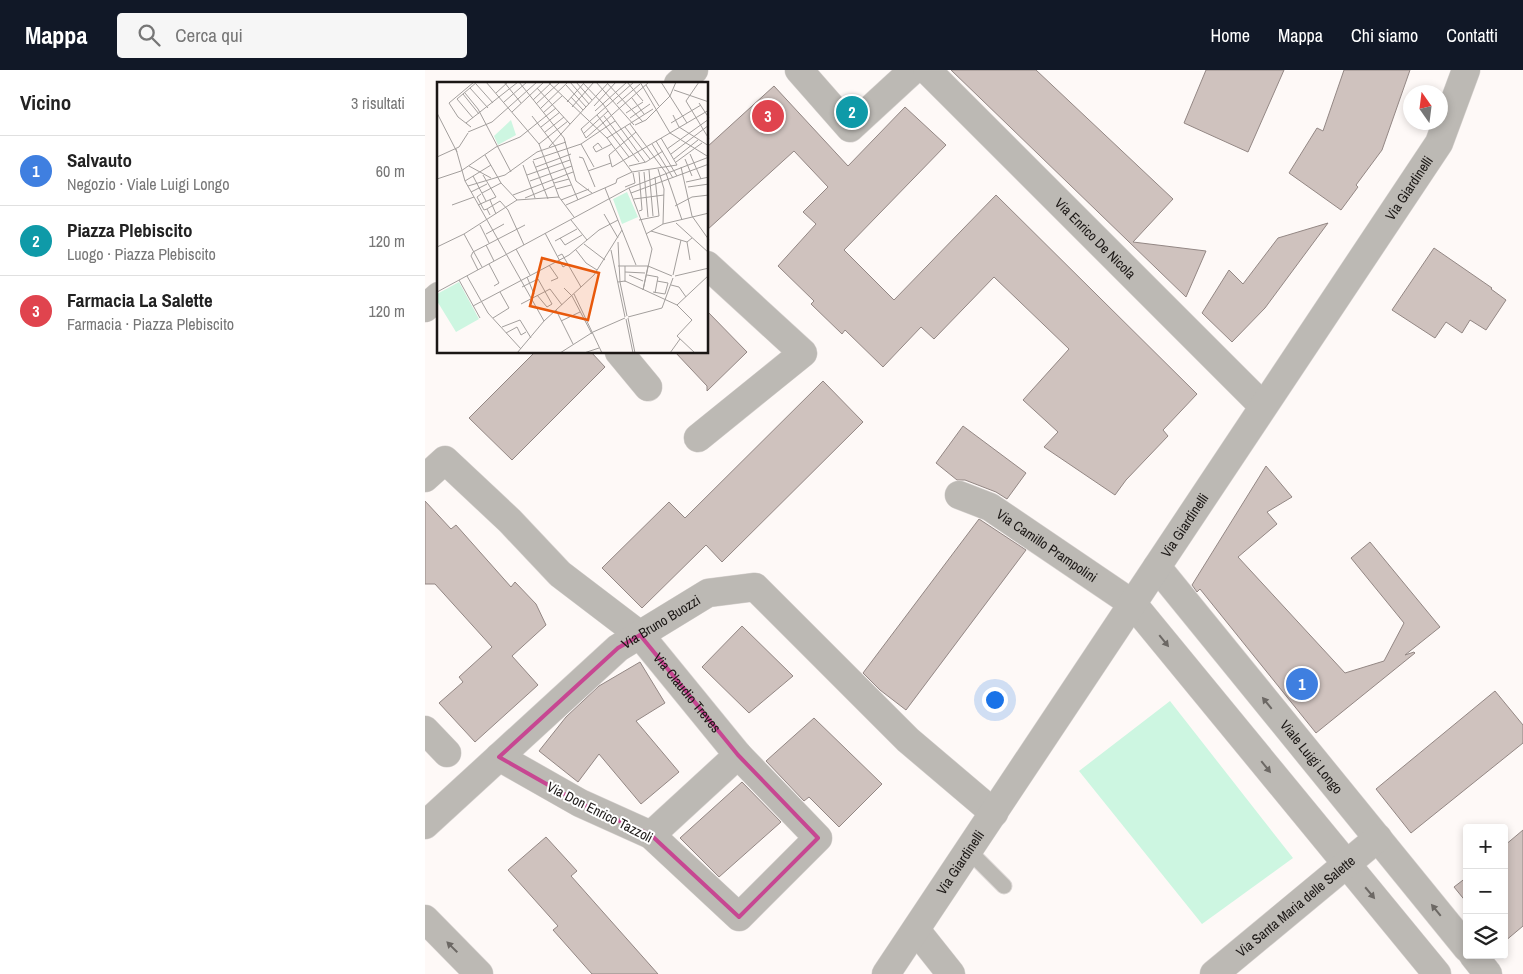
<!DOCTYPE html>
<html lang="it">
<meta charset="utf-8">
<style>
body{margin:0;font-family:"Archivo Narrow",sans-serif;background:#f6f6f6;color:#222}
.controls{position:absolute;right:15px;bottom:15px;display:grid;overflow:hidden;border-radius:5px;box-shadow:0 2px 8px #0003}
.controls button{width:45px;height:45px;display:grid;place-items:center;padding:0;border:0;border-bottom:1px solid #e0e0e0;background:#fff;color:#222;font:25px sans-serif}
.compass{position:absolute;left:978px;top:15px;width:45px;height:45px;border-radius:50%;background:#fff;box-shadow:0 2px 8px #0003;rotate:346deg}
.you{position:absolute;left:569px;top:629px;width:18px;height:18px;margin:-12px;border:4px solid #fff;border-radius:50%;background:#1a73e8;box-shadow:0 0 0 8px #1a73e833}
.badge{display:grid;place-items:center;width:32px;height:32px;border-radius:50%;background:#111827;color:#fff;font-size:16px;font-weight:700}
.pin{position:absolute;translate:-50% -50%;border:2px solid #fff;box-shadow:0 1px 5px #0006}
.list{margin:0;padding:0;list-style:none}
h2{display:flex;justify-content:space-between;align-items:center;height:65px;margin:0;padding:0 20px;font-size:21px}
h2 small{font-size:16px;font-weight:400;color:#767676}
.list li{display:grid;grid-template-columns:32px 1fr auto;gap:15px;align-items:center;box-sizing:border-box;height:70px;padding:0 20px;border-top:1px solid #e0e0e0}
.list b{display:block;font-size:19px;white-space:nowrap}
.list p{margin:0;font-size:16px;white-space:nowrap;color:#767676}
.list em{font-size:16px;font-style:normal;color:#767676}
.icon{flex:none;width:28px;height:28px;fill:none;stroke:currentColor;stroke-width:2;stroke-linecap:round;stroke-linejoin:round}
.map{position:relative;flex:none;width:1098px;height:904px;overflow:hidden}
header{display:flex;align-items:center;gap:30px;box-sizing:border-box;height:70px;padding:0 25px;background:#111827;color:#fff}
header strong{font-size:24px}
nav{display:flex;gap:28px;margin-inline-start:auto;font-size:18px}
.search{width:350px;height:45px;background:#f6f6f6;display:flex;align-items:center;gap:12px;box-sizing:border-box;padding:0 18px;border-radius:5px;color:#767676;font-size:19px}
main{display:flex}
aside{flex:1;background:#fff}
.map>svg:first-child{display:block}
</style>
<header>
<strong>Mappa</strong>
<div class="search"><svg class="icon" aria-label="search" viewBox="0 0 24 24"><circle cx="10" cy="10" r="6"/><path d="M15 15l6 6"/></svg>Cerca qui</div>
<nav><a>Home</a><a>Mappa</a><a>Chi siamo</a><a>Contatti</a></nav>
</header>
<main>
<aside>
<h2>Vicino<small>3 risultati</small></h2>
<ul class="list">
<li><span class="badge" style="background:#3f7fe0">1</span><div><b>Salvauto</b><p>Negozio · Viale Luigi Longo</p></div><em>60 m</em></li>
<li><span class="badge" style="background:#0f9aa8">2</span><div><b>Piazza Plebiscito</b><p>Luogo · Piazza Plebiscito</p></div><em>120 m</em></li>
<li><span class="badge" style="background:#e0444e">3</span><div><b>Farmacia La Salette</b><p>Farmacia · Piazza Plebiscito</p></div><em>120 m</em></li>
</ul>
</aside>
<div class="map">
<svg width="1098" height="904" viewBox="0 0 1098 904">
<rect width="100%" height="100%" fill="#fef9f7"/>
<!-- green -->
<path fill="#cdf6e1" d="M745,631L868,788L777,854L654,701Z"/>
<!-- building -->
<path fill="#cfc2be" stroke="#938784" d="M526,0H611L748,129L708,172L781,181L761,227Z
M781,0H859L823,82L759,53Z
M919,0H985L957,80L931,115L933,117L916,140L864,103L892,58L898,61Z
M349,16L423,96L480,37L521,75L419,180L469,230L571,125L772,324L738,360L743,366L701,410L690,425L619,377L633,362L598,330L644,279L569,207L509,269L496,257L458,297L420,260L417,264L386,234L389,231L353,196L391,154L378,142L403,117L369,81L282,160V77Z
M903,153L840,238L807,272L777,243L804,200L818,214L853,168Z
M1009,178L1067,218L1066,219L1081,230L1061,260L1045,250L1037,263L1021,252L1010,268L967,240Z
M282,241L322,282L282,321V316L250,282H282Z
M110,282H166L180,297L87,390L44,348Z
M398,311L438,352L297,492L281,475L217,538L177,498L244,432L260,448Z
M538,356L601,403L582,429L571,422L540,410H532L511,393Z
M841,396L867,427L842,442L852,454L813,487L920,603L959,591L979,553L926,488L945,472L1015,557L980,585L989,582L990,583L891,663L775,519L772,522L767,515Z
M0,431L26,459L31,455L86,517L90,512L111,534L121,555L87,586L113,615L50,672L14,633L38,612L34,607L67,577L10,514H0Z
M554,449L601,480L481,640L455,620L438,603Z
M317,556L368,606L324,643L277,597Z
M215,592L240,633L211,651L254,702L216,734L174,684L153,712L114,681L141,647L174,616Z
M1070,621L1098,655V673L986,763L951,719Z
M389,648L457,714L414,757L384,727L379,731L341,691Z
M317,712L356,752L294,807L255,768Z
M1098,760V856L1079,872V776Z
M121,767L152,801L146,806L233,904H167L128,860L133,856L83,800Z
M1042,807V833L1029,817Z"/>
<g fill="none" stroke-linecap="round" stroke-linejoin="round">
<!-- lane casing -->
<g stroke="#dad5d3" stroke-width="17">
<path id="lane" d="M544,781L579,816"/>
</g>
<!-- street casing -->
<g stroke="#dad5d3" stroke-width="29">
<g id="street">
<path d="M374,0L425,58L488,0"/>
<path id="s1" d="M502,0L838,336"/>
<path d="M253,14L269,0"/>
<path d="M0,238L14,226"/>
<path d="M194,282L223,317"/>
<path d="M273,368L378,283L282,195"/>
<path id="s2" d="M0,408L20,390L85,451L135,504L215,565L313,685L393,768L314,847L226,765L155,733L74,687"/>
<path id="s3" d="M534,425L565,437L708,534L1012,904"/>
<path id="s4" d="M732,497L1042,878"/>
<path d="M0,660L22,683"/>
<path id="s5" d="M0,755L193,578L283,523L330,517L483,670L569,743"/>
<path d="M226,765L313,685"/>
<path d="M0,849L54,904"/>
<path d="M491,860L526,904"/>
<path d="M1048,885L1063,904"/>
<path id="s6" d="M461,904L1014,73L1041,0"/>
<path id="s7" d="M789,904L953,768"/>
</g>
</g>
<!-- lane -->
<use href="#lane" stroke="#bcb9b4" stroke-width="15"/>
<!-- street -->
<use href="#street" stroke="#bcb9b4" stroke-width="28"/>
</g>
<!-- one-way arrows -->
<defs><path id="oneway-solid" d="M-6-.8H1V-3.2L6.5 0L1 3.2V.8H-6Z" transform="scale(1.25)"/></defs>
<g fill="#6c6864">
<use href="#oneway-solid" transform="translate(739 571) rotate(51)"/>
<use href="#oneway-solid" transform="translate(842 633) rotate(-129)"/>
<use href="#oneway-solid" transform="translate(841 697) rotate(51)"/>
<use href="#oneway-solid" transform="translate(945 823) rotate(50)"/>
<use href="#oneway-solid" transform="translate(1011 840) rotate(-129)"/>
<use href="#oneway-solid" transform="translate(27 877) rotate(-135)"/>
</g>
<!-- marked area -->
<path fill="none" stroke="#c74792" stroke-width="4" stroke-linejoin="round" d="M215,565L313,685L393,768L314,847L226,765L155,733L74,687L193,578Z"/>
<g text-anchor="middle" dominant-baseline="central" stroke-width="4" stroke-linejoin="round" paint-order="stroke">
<!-- street labels -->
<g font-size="14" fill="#1b1715" stroke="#fff">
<text stroke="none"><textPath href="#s6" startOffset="944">Via Giardinelli</textPath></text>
<text stroke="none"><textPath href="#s1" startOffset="238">Via Enrico De Nicola</textPath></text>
<text stroke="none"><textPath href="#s6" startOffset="539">Via Giardinelli</textPath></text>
<text stroke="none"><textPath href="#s3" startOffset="102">Via Camillo Prampolini</textPath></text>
<text stroke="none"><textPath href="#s5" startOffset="312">Via Bruno Buozzi</textPath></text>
<text stroke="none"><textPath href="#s2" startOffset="364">Via Claudio Treves</textPath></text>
<text stroke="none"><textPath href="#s4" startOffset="245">Viale Luigi Longo</textPath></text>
<text transform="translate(175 742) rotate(27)">Via Don Enrico Tazzoli</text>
<text stroke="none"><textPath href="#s6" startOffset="134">Via Giardinelli</textPath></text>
<text stroke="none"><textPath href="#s7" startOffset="106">Via Santa Maria delle Salette</textPath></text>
</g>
</g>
<!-- overview -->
<g transform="translate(12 12)">
<rect width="271" height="271" fill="#fef9f7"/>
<path d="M74,38L79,53L61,63L57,54ZM190,110L201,135L185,142L176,117ZM22,200L42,237L19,250L0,219V212Z" fill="#cdf6e1"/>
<path fill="none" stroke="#a39f9d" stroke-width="1" d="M49,0L102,62L122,115L137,135M67,0L84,21M82,0L127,56L139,99L155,111M111,0L170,56L195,90M133,0L152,22M139,0L155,18M145,0L166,22L208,80M159,0L197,43M203,0L233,51L270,74M224,0L250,41M262,0L249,19L272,57M170,1L206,40M39,2L56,21M129,3L149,25M209,3L222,24M33,6L51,26M100,6L133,42M237,8L272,20M28,11L41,27L74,90M59,11L71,0M26,12L42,32M134,15L146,28M195,16L207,32M96,18L115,0M67,20L90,0M130,20L147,1M262,21L272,36M99,22L123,0M180,22L203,2M157,24L179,0M135,25L157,0M103,27L131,0M158,29L190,0L206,19M75,30L107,0M0,31L20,70M106,31L125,14M189,31L206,20M160,33L192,75M236,33L242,45L272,64M95,34L118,64L141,118M167,34L202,80M36,36L20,17L40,0M193,36L213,22M29,41L81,0M234,41L264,23M193,42L229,91L245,138M198,43L209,38L233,14L239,0M34,45L21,35L12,21L37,0M104,45L123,30M188,45L213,77M31,50L55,40L100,0M108,50L127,35M199,50L172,73L175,85L272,28M146,52L171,29M149,56L212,0M149,56L144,47L197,0M170,56L216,27M224,56L240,83M219,59L240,94M102,62L131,39M144,62L157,85M215,62L236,96M112,65L172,0M165,66L161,61L156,65L159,70L175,62M19,67L28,99L107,239M230,67L272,37M234,72L272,43M253,72L264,97M48,73L64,101L80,118M0,75L22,65L31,51M142,75L146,76L158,105M237,77L261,58M248,77L255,94M96,78L144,62L178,39M96,79L111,117M239,80L265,61M86,83L98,116M32,84L54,96M192,84L209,80L226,69M99,85L134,72M244,85L255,134L272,158M221,87L227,107L226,142M212,88L216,134M151,89L174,81M207,90L211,135M90,93L133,78M36,94L49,119M218,95L222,134M0,97L24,89L59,65L83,55L119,26M28,99L54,83M93,99L135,84M249,100L272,95M117,101L132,97M31,104L68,93L100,70L129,60M188,105L198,101L196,91M251,105L272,102M168,106L199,183M192,106L215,167L206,208M119,107L134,103M34,110L50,102M45,111L64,101M194,111L272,82M44,112L40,115L47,128L50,127M76,113L136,90M88,116L117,104M197,117L227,113M53,118L59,132M124,118L152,107M15,123L37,115M41,123L59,115L46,93M129,123L179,101L180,97L195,90L240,83M238,124L255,115L272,113M202,129L205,128L202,90M167,132L181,156M53,133L50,127L63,119L71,128L87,163M134,138L150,158M202,138L222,134M239,141L272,171M43,143L52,161M214,149L250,160L255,156M108,151L126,185L131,182M27,152L45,185M49,152L67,142M209,152L226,142L272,131M123,156L128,163L145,153M118,159L140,147M181,160L183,200L190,234M250,160L253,178M147,162L168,178M49,163L57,179M0,165L27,152L80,118L122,115M79,167L93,193M139,168L149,181L160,188M174,168L188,235M36,170L88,143M36,170L34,174L41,188M121,174L125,172L144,205M52,182L62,201L57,204M112,183L121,196L114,199M181,184H211L235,194M188,184V200M188,190L208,191M192,193L206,199M210,193L221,195L218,211M236,193L244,158M30,194L51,231L84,267M238,194L272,186M90,195L97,212M22,198L43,236M181,200L188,199L240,223L255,238L240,254L258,271M234,203L242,205L249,215M85,205L101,197L115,222L110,225L100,213M127,206L135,214L155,252M206,208L211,184M0,210L192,106L272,75M216,210L228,212L231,201L220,199M137,212L165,271M84,222L113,207L125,223M240,223L272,193M36,224L132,173L162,148L181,138M119,228L136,262M191,235L225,226L236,196M56,236L72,226L63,210M191,236L198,271M189,237L196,271M124,239L143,230M65,245L83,238L94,256M69,251L80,245L84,253L89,250M80,271L107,239L157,193L185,148M123,271L156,250L188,236M147,271L162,266M233,271L243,257"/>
<path fill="#e8590c" fill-opacity="0.15" stroke="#e8590c" stroke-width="2.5" d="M105,176L162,191L151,238L93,224Z"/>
<rect width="271" height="271" fill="none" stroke="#1b1715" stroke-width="2.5"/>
</g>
</svg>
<div class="controls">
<button>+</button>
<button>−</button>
<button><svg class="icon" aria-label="layers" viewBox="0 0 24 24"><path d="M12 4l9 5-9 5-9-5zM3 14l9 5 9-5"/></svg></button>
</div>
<svg class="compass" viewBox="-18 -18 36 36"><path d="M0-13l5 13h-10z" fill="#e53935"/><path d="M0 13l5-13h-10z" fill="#767676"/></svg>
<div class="you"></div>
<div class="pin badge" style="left:877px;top:614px;background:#3f7fe0">1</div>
<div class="pin badge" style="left:427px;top:42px;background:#0f9aa8">2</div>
<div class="pin badge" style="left:343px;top:46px;background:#e0444e">3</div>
</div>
</main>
